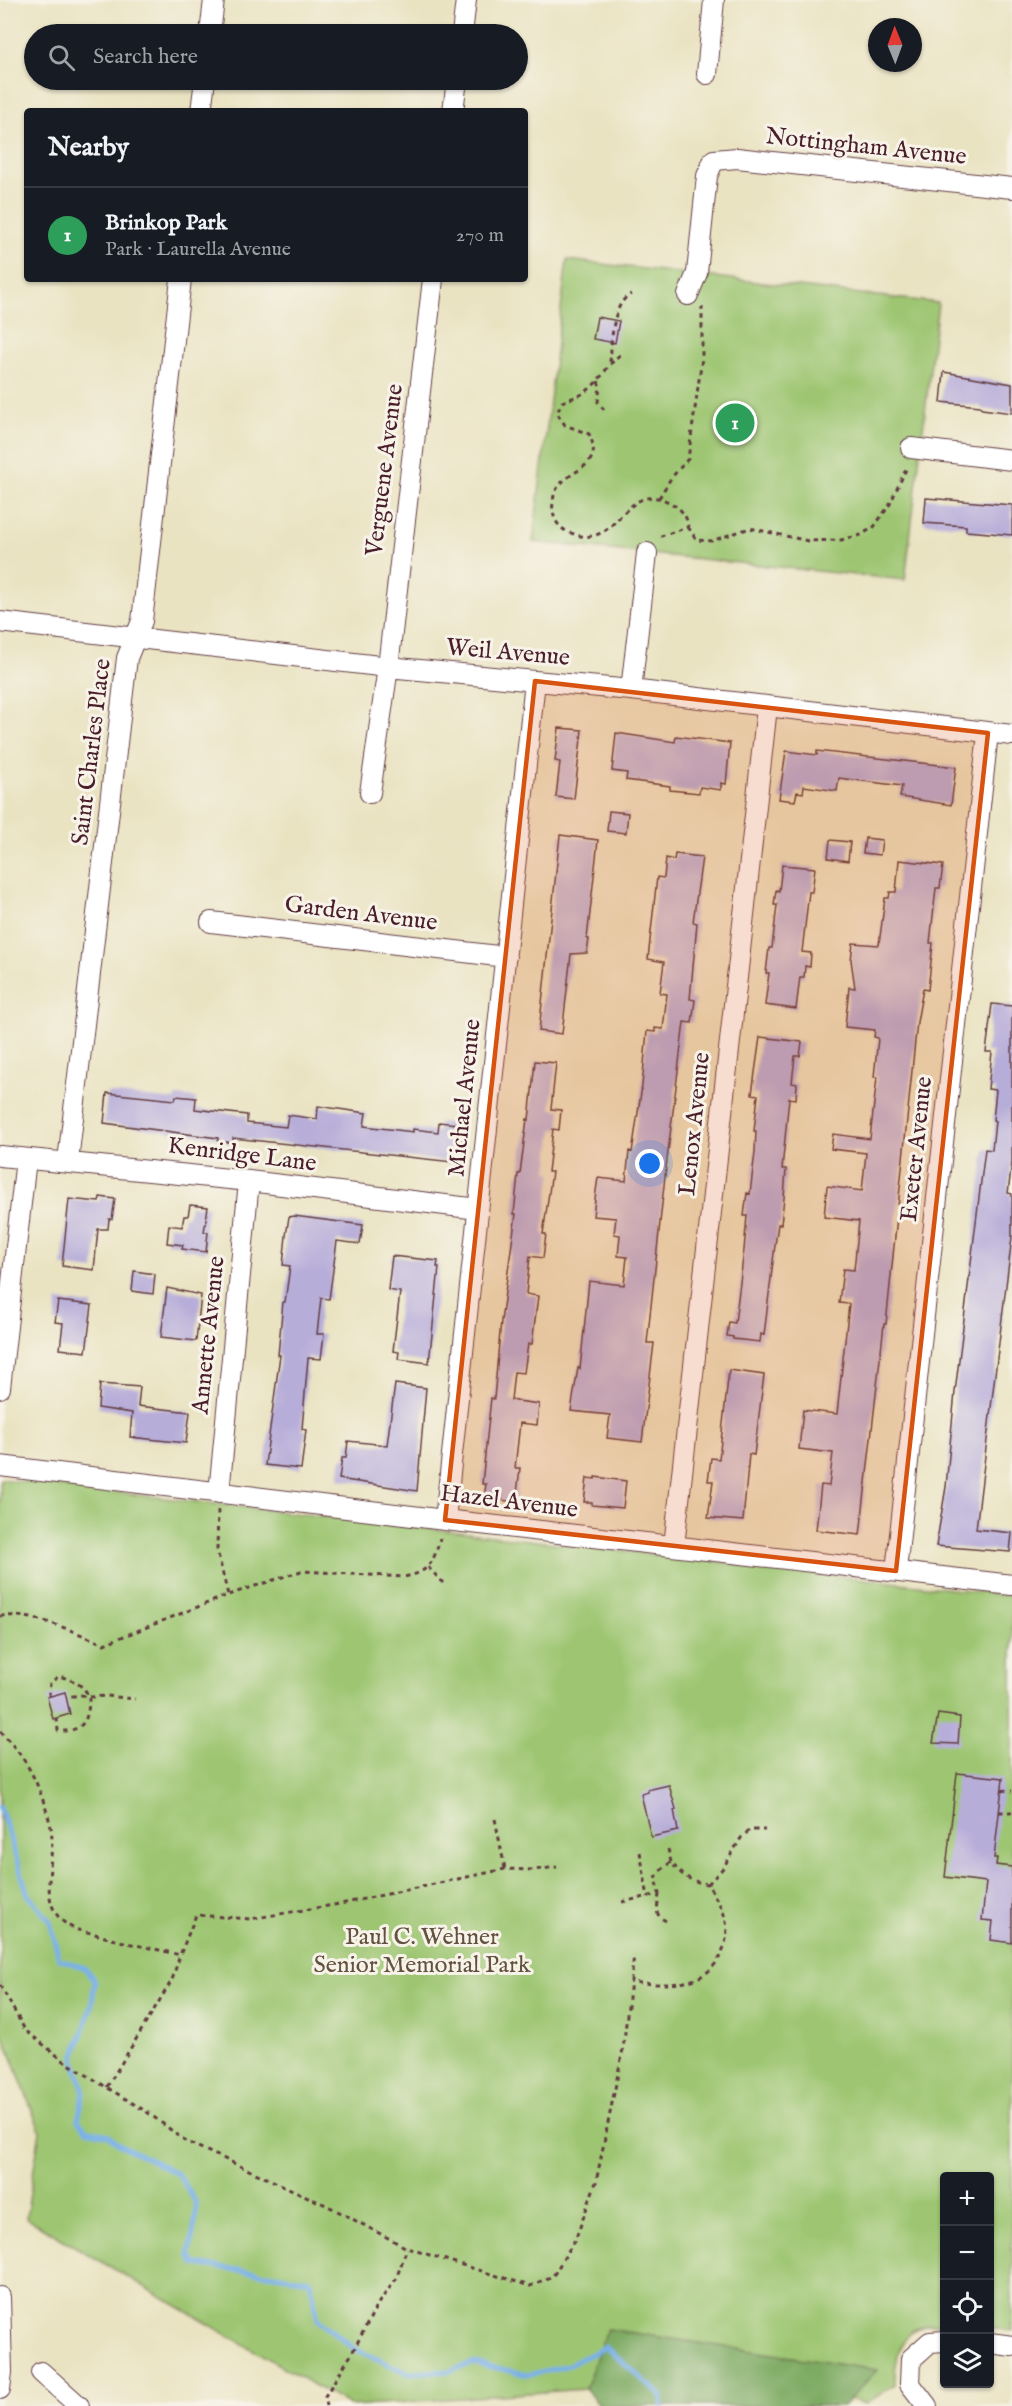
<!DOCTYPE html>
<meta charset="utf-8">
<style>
body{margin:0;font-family:"IM FELL English",serif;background:#20242c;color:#f1f3f6}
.controls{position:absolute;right:18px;bottom:18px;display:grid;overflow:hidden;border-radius:6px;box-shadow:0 2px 4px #0004}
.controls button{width:54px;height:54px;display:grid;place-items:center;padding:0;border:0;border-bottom:2px solid #363941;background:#171b24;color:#f1f3f6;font:30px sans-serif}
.compass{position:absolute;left:868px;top:18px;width:54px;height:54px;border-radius:50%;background:#171b24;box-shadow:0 2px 4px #0004;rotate:359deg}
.you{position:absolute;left:650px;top:1164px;width:21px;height:21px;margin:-15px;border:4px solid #fff;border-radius:50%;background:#1a73e8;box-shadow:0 0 0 9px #1a73e833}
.badge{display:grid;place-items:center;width:39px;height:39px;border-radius:50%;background:#8c9099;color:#fff;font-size:20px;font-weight:700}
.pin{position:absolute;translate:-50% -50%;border:3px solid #fff;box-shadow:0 2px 6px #0006}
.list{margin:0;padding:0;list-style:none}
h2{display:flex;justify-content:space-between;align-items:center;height:78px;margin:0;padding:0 24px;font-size:26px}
h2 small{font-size:20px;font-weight:400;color:#9ea1a6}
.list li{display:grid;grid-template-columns:39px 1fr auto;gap:18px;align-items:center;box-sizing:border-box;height:96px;padding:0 24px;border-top:2px solid #363941}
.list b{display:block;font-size:22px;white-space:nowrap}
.list p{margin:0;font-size:20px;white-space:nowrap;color:#9ea1a6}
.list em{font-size:20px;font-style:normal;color:#9ea1a6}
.icon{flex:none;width:33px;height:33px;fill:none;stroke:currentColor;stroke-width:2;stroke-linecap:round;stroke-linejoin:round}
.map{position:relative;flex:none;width:1012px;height:2406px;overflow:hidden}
.search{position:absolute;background:#171b24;box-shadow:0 2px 4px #0004;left:24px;top:24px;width:504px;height:66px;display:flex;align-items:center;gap:15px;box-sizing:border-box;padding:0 21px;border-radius:33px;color:#9ea1a6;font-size:22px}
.panel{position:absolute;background:#171b24;box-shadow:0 2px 4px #0004;left:24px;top:108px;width:504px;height:174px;border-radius:6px}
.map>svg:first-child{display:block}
</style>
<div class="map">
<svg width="1012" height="2406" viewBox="0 0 1012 2406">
<rect width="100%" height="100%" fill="#f7f3e8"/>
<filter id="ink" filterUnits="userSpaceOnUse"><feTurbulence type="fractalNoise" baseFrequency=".0167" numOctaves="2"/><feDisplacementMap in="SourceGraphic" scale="12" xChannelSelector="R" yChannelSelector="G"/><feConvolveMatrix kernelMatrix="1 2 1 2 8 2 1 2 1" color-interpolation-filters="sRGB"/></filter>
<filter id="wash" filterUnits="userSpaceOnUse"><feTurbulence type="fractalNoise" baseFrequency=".008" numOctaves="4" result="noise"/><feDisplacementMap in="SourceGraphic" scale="24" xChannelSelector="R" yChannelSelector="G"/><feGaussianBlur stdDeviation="1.35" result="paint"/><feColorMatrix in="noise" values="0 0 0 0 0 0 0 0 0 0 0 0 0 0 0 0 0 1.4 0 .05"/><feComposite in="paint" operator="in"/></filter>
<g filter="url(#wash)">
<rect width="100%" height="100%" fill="#eae3c2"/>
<!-- green -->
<path fill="#9ec672" stroke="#74724e" stroke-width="1.5" d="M567,260L938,303L905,580L533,542Z
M0,1479L1012,1596V2331L990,2328V2176H944V2323C935,2324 920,2326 912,2331C898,2342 894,2368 895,2384L866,2404L849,2399L877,2370L607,2329L585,2389L350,2406L26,2218L40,2131L0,2026Z"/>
<!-- forest -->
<path fill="#7eab64" stroke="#646548" stroke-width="1.5" d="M607,2329L877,2370L843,2406H600L585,2389Z"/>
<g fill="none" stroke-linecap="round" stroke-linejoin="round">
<!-- stream -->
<path stroke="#7ab1e9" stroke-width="5" d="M0,1807L28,1895L50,1921L59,1959L85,1968L95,1982L91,2008L74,2058L84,2092L78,2121L87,2130L109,2135L117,2143L178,2174L195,2201L196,2217L189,2255L195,2264L310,2280L318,2320L353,2348L408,2373L450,2371L474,2363L529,2375L569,2365L605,2347L662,2396V2406"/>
</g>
<g id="blocks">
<!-- building -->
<path fill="#b7add9" d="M597,317L619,321L615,343L593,339Z
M944,372L1012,384V413L982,409L980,406L941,402Z
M926,498L1012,505V535L966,531V526L924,523Z
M559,728L582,730L574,799L556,797L560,762L555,761Z
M616,733L675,742L676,736L730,743L726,784L721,783V790L700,787L699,793L670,790V786L626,780L627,773L612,771Z
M786,751L817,755V751L956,767L951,805L900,797L902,786L839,778L837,791L804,786L803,793L797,792L795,801L779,799Z
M609,811L628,813L626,833L607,831Z
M560,835L598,840L587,939H589L587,953L571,954L562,1034L539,1031Z
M865,838L882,840L880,855L863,853Z
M830,840L850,842L848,861L828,858Z
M675,854L702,857L693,922L697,923L690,999L695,1000L692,1023L684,1022L665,1176L647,1343H654L642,1442L607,1438L610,1415L571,1411L578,1368L580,1369L589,1281L624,1285L627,1257L618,1256L620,1235L614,1234L616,1218L593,1216L596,1191L598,1178L626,1181L629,1151L632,1152L642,1086L647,1031L655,1032V1028L663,1029L667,994L660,993L664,962L648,959L657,877L664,878L666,858L674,860Z
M899,860L943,865L940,888H936L930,943H933L928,990L923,989L917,1022L886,1324H884L860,1535L816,1530L821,1485L829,1486L833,1453L799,1449L803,1410L837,1414L849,1304L839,1303L843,1269L854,1270L859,1221L824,1217L827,1186L862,1191L866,1153L831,1149L833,1134L870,1139L877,1077H874L878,1038L874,1037L875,1030L845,1027L849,987L855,988L851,960L853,943L879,945L885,898H889L890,892H896Z
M782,865L815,868L812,892H809L802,952L811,953L810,967L805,966L804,977H800L796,1009L765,1005L769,973H766L769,948H772L777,905H774L776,890L779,891Z
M992,1004L1012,1006V1162L1008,1193L1012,1194V1237L976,1529L1012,1533L1010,1552L936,1546L946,1487L955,1392L985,1149L992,1150L995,1121L993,1120L996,1090L988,1089L992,1052H986Z
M760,1037L802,1042L800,1056H795L792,1083L797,1084L796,1099L789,1098L782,1169H786L784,1198L781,1224H778L774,1253L764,1335L761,1334L760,1342L733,1339V1337L727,1336L729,1322L735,1323L744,1250L747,1216H744L745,1208L747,1193L750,1194L755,1152L756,1131H754L758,1095L752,1094Z
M535,1061L556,1063L551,1109L561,1110L559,1130L553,1129L548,1172H552L543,1234H546L543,1258L530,1256L526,1294L538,1296L532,1344H528L524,1373L514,1372L511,1400L539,1404L537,1425L520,1423L515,1468H520L516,1502L484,1498L486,1484H482L491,1398L494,1399L501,1321L516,1214H514L518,1174H520L527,1119L529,1120Z
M107,1093L175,1100L176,1096L196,1098L195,1109L247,1115V1123L286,1127L288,1115L317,1119L318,1106L366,1113L364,1126L413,1132V1129L438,1132L439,1122L457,1124L455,1140L465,1141L462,1163L233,1138V1143L218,1141V1138L104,1123Z
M100,1197L115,1199L112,1219H109L108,1229H98L94,1270L62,1266L69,1199L99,1202Z
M190,1205L208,1207L204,1232H208L206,1252L182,1249L183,1245L167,1243L169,1225L182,1227L184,1216H188Z
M294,1216L363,1225L360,1244L337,1241L329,1299L321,1298L317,1334H324L321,1359L308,1358L302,1429L306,1430L301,1469L265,1465L280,1355H278L283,1302H285L290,1266L283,1265L286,1236L289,1217Z
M392,1256L438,1261L437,1267H439L429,1363L398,1359L399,1352L393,1351L400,1292L388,1290Z
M134,1271L155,1274L153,1294L132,1291Z
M167,1288L201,1295L196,1341L161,1337Z
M58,1301L92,1305L86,1352L60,1349L63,1323L55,1322Z
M729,1370L764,1375L754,1455L749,1454L743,1521L708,1518L713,1481H708L711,1458L719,1459Z
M100,1384L140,1387L138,1406L190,1412L186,1443L130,1437L132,1413L98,1408Z
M395,1384L426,1388L417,1491L339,1479L342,1458H346L348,1441L387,1445Z
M595,1477L626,1481L623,1508L592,1505V1502H584L587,1478L595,1479Z
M65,1692L70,1714L53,1719L47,1697Z
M938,1714L960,1717L958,1744L933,1743Z
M957,1773L1003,1778L994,1858H997L996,1865L1012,1867V1943L991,1940L993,1921L982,1920L986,1882L945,1877Z
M669,1785L676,1809L674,1810L678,1831L651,1837L641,1794L648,1792L647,1790Z"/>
</g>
</g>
<g filter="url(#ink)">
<use href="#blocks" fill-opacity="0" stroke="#623c42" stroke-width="1.5"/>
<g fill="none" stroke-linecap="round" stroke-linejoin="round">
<!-- street casing -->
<g stroke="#623c42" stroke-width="22">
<path id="street" d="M210,34L214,0
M462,34L466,0
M707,74L714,0
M201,111L205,80
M453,111L457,80
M688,295L697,273L707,176L714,160L737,158L1012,188
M911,448L1012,460
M0,622L388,667L631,690L1012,735
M631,690L647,553
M370,793L388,667L433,279
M211,922L506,957
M0,1156L249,1181L478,1209
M68,1161L127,658L142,621L181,279
M0,1388L26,1159
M0,1466L445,1520L1012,1585
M219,1493L249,1181
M445,1520L535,681
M674,1546L767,707
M896,1571L988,733
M0,2297L2,2372L0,2389
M990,2343L1012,2346
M41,2372L79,2406
M927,2406L910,2384L911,2359L930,2342L944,2341"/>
</g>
<!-- path -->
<path stroke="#623c42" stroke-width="3" stroke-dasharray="4.5 4.5" stroke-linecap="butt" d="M620,355C607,365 601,380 588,390C582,396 570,398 562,402L557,413L565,425L589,434C609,475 554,466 553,503C552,509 553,515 556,521C560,528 566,532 574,534C620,551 624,474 674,505C682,510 688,518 688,527L658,537
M610,362C612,343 611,304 631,294
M598,381L600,387L598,402L606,412
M659,498L671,478L688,459L702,358V307
M688,527L697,540L711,541L750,528L808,541L841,540L861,535L874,527L890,504L907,467
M218,1510L217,1550L228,1595
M428,1567L443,1583
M0,1616C36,1613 72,1631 104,1644L228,1595L301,1571L403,1577C429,1573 434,1562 440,1538
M49,1696L50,1683L59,1676C73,1680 83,1684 89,1697L107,1696L135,1699
M57,1718L58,1731C83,1732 89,1721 89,1697L81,1695L66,1697
M0,1731C28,1760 39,1783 50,1823C59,1857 31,1907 73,1928C79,1931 88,1932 95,1934C123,1943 152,1948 180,1955L196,1915L250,1919L345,1903L505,1869L534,1870L557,1867
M1002,1790L1012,1791
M999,1812H1012
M495,1819L505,1869
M668,1849L671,1862
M640,1852L648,1897
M708,1884L723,1868L741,1838L750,1830H765
M659,1894L657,1911L659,1917L666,1921
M622,1902L659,1894L655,1879L660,1871L671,1862C683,1877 690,1881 708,1884C714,1896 724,1909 726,1922C728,1932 726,1944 721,1954C705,1990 663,1985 630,1982
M0,1985L25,2030L64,2061L147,2112L187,2142L328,2206L407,2248L530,2286L553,2276L576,2238L596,2182L623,2049L634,1955
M107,2087L172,1980L180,1955
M327,2406L325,2396L351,2355L377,2305L396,2279L407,2248"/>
<!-- street -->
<use href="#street" stroke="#fff" stroke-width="20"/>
</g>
</g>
<!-- marked area -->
<path fill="#d8530f" fill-opacity="0.2" stroke="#d8530f" stroke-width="4.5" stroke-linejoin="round" d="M535,681L988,733L896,1571L445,1520Z"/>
<g text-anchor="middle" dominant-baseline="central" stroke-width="6" stroke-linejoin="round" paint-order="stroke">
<!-- street labels -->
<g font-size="24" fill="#4a1f2b" stroke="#f7f3e8">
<text transform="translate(866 147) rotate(6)">Nottingham Avenue</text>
<text transform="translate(385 470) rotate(-83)">Verguene Avenue</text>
<text transform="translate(508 653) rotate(5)">Weil Avenue</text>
<text transform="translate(92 752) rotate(-83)">Saint Charles Place</text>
<text transform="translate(361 914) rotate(7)">Garden Avenue</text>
<text transform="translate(465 1098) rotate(-84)">Michael Avenue</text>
<text transform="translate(695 1124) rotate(-84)">Lenox Avenue</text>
<text transform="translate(917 1149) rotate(-84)">Exeter Avenue</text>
<text transform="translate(242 1155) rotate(7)">Kenridge Lane</text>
<text transform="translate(209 1335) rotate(-84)">Annette Avenue</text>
<text transform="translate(509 1502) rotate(7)">Hazel Avenue</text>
</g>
<!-- park labels -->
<g font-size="24" fill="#635140" stroke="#f7f3e8">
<text x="422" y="1937">Paul C. Wehner<tspan x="422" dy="28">Senior Memorial Park</tspan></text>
</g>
</g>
</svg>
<div class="controls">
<button>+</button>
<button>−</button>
<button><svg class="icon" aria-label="locate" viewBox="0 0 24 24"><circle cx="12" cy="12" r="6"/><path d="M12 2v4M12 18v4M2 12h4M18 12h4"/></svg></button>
<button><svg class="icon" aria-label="layers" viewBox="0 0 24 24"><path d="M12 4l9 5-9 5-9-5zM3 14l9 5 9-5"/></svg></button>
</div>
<svg class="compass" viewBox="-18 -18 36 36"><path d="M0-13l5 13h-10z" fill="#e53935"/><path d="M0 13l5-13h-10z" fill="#9ea1a6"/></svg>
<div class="you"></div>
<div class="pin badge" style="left:735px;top:423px;background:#2e9e5b">1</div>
<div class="search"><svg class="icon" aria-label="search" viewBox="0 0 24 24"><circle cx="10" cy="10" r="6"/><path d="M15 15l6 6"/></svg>Search here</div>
<section class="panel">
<h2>Nearby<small></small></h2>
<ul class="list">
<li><span class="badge" style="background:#2e9e5b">1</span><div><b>Brinkop Park</b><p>Park · Laurella Avenue</p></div><em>270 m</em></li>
</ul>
</section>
</div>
